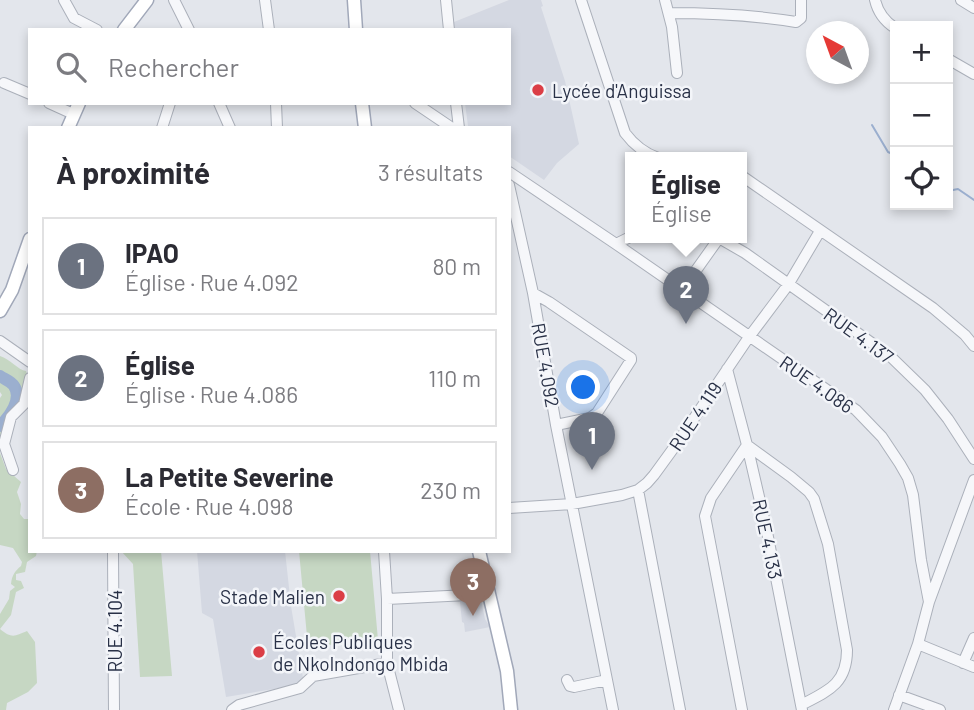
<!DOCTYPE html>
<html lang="fr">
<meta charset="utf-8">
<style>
body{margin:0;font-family:Barlow,sans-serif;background:#f7f7f7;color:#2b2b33}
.controls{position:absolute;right:21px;top:21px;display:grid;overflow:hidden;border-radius:0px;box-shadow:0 4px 10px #0003}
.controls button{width:63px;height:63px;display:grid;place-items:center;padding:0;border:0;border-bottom:2px solid #e1e1e2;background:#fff;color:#2b2b33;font:35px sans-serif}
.compass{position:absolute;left:806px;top:21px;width:63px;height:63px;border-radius:50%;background:#fff;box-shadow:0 4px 10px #0003;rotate:319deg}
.you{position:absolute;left:584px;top:388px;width:24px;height:24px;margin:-18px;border:5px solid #fff;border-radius:50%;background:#1a73e8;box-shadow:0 0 0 10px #1a73e833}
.badge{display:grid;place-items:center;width:46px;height:46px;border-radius:50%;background:#db3e46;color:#fff;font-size:23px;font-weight:700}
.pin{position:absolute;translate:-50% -58px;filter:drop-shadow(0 2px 4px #0008)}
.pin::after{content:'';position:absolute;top:37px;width:24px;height:21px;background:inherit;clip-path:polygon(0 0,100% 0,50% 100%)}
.popup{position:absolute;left:625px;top:152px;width:122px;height:91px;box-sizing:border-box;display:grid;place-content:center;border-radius:0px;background:#fff;filter:drop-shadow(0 2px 5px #0005);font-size:23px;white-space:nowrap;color:#7c7c81}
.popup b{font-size:26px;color:#2b2b33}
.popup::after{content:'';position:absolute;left:50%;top:100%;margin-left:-14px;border:14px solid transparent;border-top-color:#fff}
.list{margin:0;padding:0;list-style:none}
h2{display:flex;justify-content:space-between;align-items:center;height:91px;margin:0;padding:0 28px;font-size:30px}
h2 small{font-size:23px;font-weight:400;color:#7c7c81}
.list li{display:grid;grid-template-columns:46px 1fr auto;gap:21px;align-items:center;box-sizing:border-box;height:98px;margin:0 14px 14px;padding:0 14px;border:2px solid #e1e1e2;border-radius:0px}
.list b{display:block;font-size:26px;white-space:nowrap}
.list p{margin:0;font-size:23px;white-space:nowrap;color:#7c7c81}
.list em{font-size:23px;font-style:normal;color:#7c7c81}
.icon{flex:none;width:38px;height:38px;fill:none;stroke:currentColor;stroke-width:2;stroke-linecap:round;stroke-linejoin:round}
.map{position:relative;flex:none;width:974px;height:710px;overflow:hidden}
.search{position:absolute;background:#fff;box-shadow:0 4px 10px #0003;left:28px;top:28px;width:483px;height:77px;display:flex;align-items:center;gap:18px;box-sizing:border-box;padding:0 24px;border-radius:0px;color:#7c7c81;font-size:26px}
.panel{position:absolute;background:#fff;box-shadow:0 4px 10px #0003;left:28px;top:126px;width:483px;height:427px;border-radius:0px}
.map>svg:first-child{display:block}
</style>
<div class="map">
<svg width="974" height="710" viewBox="0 0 974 710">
<rect width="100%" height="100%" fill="#e3e6ec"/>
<!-- built -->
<path fill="#d4d8e2" d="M509,0H541L543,6L541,7L565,81L579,144L557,163L544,180L509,156V128H470L468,126L465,103H509V30H455L454,22Z
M197,551H285L291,606L304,684L226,697L213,619L202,613Z
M481,600L485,619L490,627L465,632L464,623L462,622L460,602Z"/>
<!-- green -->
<path fill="#c6d7c3" d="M0,356C10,359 18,370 26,371L27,374L21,399L6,424L0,443V398L2,395L0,392Z
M0,453L6,469L21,482L17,492L21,504L20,514L24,519H30V551H37L36,556L27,562L25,572L16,574V580L21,581L24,588L16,592L11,615L0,629C12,639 15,636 27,631L35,642L37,683L28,692L7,703L6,710H0V614L9,599L10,591L15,587L11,584C12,575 15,571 21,566L22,562L13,548L0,545Z
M121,551H161L172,676L140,677L133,564Z
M299,551H370L378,640L308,647Z"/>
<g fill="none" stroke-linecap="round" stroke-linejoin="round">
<!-- stream -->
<path stroke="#9bafcf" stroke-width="2" d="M872,125L888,152L895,155
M948,191L958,189L974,200"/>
<!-- river -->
<path stroke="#9bafcf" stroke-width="12" d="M0,376C4,379 11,381 14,386C23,399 9,417 0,426"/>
<!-- minor casing -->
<g stroke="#abb0ba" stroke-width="12">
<path id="minor" d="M64,0L74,18L97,30
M174,0L189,30
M265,0L269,30
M446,0L449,30
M581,0L625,133C634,145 644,153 658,158
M665,0L672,27L677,73
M875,0C878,13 884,21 895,28
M961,0L974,8
M669,13C712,13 754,15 796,22L801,18V0
M948,59L974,74
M4,83L30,94
M49,103L71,113L74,112
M219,103L230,128
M276,103L277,128
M415,103L452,128
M456,103L459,128
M162,128L170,103
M509,172L616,244L856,410L882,437L900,464L908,478L913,495L921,560L929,602L918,644L894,710
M742,176L933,308L965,335L974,346
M509,185L533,293L556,425L613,710
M719,238L745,253L890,356L925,390L948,419L974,459
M616,244L630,237
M682,290L719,238
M533,293L549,302L631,358V360L597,413L590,418L556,425
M0,341L30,362
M727,369L747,445L766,527L802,710
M13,470L4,444L11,417L24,404L30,378
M638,490L680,710
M509,508L572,504L622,495L638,490L647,483L654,475L678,442L749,337L788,285L820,231
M113,551L114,710
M384,551L387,599V663L399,710
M387,599L488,594
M929,602L974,480
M918,644L974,667
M963,663L974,638
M567,680L570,686L574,687L607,680
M899,695L940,710
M232,710L239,705L300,688L313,676L387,663
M742,710L705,516L711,498L747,445L791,477L809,492L814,499L828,544L847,650C847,684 828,691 801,705"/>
</g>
<!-- major casing -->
<g stroke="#a1a8b9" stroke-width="15">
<path id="major" d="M354,0L356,30
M124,30L147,0
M362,103L365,128
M68,128L79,103
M0,311L12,290L30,239
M479,551L507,671L511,710"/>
</g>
<!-- minor -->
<use href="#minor" stroke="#f6f7fa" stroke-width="10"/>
<!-- major -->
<use href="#major" stroke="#fff" stroke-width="12"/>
</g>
<!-- markers -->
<g fill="#db3e46" stroke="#f3f5f9" stroke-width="2.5">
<circle cx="538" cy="90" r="7"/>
<circle cx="339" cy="596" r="7"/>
<circle cx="259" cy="652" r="7"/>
</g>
<g text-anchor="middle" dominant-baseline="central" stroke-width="5" stroke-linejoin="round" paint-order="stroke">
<!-- poi labels -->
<g font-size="19" fill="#293147" stroke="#f3f5f9" text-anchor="start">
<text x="552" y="90">Lycée d'Anguissa</text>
<text x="325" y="596" text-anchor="end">Stade Malien</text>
<text x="273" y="641">Écoles Publiques<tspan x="273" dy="22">de Nkolndongo Mbida</tspan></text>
</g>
<!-- street labels -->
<g font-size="19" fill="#293147" stroke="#f3f5f9">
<text transform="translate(859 335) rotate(36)">RUE 4.137</text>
<text transform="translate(546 365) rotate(80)">RUE 4.092</text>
<text transform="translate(817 384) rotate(35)">RUE 4.086</text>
<text transform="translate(695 416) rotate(-56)">RUE 4.119</text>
<text transform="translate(768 539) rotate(78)">RUE 4.133</text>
<text transform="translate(114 631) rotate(-90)">RUE 4.104</text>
</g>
</g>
</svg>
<div class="controls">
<button>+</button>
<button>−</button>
<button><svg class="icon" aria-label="locate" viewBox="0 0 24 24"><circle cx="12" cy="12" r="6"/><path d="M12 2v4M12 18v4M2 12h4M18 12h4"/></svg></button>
</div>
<svg class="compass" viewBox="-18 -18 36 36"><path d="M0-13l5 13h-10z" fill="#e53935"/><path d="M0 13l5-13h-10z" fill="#7c7c81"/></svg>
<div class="you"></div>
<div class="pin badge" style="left:592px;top:470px;background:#6b7280">1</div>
<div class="pin badge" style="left:686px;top:324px;background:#6b7280">2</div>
<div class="popup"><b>Église</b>Église</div>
<div class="pin badge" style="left:473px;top:616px;background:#8d6e63">3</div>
<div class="search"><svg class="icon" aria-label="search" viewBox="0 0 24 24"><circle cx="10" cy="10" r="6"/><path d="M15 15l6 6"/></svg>Rechercher</div>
<section class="panel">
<h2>À proximité<small>3 résultats</small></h2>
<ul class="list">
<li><span class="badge" style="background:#6b7280">1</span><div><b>IPAO</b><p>Église · Rue 4.092</p></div><em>80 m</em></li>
<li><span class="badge" style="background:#6b7280">2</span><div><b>Église</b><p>Église · Rue 4.086</p></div><em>110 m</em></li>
<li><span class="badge" style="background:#8d6e63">3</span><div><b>La Petite Severine</b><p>École · Rue 4.098</p></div><em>230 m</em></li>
</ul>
</section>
</div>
